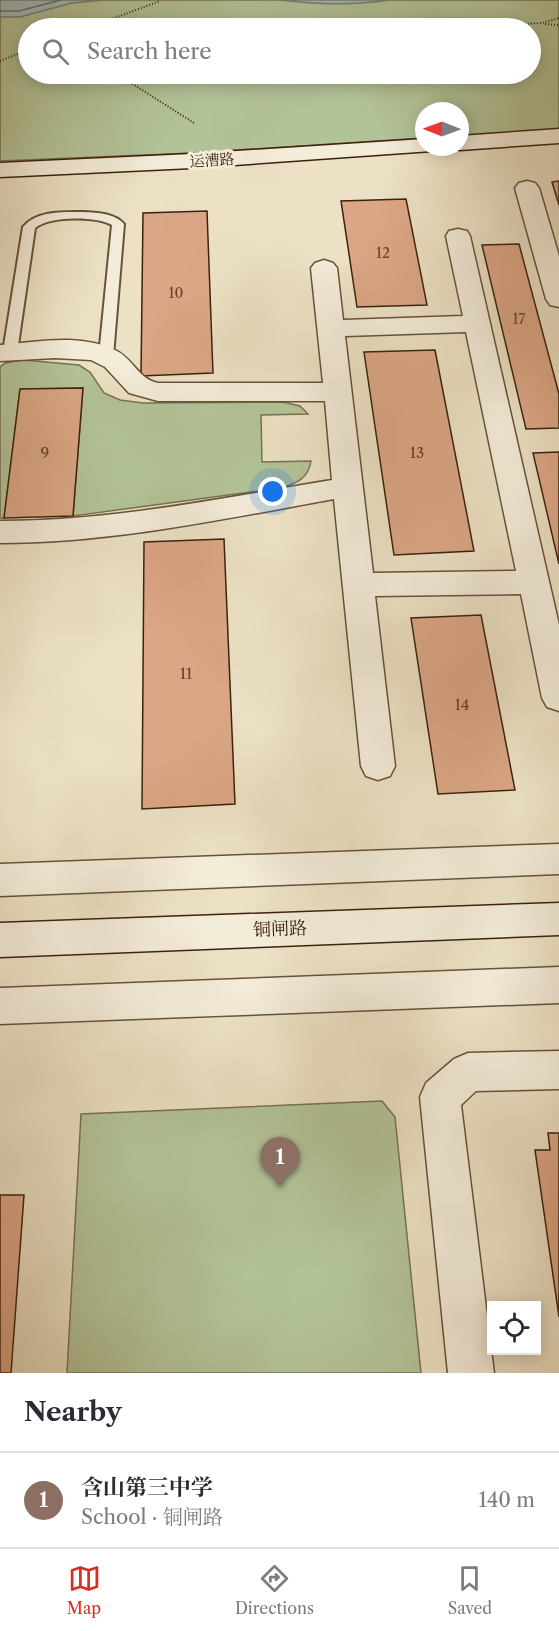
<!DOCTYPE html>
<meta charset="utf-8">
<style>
body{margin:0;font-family:"Libre Caslon Text","Noto Serif SC",serif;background:#f7f7f7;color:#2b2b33}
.controls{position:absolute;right:18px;bottom:18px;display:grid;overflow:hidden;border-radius:0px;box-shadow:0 3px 15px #0003}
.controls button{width:54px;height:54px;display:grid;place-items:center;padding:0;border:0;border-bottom:2px solid #e1e1e2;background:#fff;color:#2b2b33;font:30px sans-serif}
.compass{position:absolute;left:415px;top:102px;width:54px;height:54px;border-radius:50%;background:#fff;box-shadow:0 3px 15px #0003;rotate:271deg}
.you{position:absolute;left:273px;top:492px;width:21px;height:21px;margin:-15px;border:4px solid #fff;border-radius:50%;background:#1a73e8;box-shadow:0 0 0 9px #1a73e833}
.badge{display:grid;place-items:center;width:39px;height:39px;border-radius:50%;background:#d93025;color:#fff;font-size:20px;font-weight:700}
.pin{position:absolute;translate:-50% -50px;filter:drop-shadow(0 2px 3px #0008)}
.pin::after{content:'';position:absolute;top:32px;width:21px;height:18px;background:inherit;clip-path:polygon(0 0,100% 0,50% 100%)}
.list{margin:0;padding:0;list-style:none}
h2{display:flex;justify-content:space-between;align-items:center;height:78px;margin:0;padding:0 24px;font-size:26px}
h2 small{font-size:20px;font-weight:400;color:#7c7c81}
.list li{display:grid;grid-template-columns:39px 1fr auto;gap:18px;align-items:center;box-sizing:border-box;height:96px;padding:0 24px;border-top:2px solid #e1e1e2}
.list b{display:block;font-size:22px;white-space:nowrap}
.list p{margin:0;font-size:20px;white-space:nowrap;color:#7c7c81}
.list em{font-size:20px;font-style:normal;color:#7c7c81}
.icon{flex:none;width:33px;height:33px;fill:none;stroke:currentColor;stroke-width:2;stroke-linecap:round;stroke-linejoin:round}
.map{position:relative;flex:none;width:559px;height:1373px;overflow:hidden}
.search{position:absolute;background:#fff;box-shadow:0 3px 15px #0003;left:18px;right:18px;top:18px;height:66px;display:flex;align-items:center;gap:15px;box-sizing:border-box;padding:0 21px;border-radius:33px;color:#7c7c81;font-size:22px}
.sheet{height:174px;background:#fff}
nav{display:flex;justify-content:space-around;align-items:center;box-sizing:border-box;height:84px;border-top:2px solid #e1e1e2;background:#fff;font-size:16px;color:#7c7c81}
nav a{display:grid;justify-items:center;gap:3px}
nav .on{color:#d93025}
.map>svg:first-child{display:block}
</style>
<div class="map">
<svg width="559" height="1373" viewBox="0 0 559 1373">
<rect width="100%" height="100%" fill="#ece1c5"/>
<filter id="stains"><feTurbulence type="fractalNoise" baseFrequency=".00333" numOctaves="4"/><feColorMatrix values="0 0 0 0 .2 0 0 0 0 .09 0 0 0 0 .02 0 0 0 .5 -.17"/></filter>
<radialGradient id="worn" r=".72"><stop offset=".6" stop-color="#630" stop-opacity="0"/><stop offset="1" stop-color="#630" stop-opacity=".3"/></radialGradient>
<!-- green -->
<path fill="#b3c398" stroke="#777252" stroke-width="1.5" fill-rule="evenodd" d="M0,0H559V129L460,136V111H424V138L192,153L0,161ZM28,28H530V74H28Z
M23,360L79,365L90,372L104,393L120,400L143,403L283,402L300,406L308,414L261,415L262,462L311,461C308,479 297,483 281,488L73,516L83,388L20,389L4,518H0V367L5,363Z
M382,1101L395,1117L421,1373H67L81,1114Z"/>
<!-- water -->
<path fill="#9dbbbe" stroke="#767e77" stroke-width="1.5" d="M0,0H104L72,3L20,17H0Z
M279,0H389C351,6 316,4 279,0Z"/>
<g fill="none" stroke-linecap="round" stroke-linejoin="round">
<!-- shore -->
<path stroke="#6c6e65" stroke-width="1.5" d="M0,11H19L61,0"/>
</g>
<!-- building -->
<path fill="#dba685" stroke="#3b220c" stroke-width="1.5" d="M559,181V205L552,182Z
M406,199L427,305L357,307L341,201Z
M207,211L213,373L141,376L143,213Z
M519,244L559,394V428L526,429L482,245Z
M435,350L474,551L394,555L364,352Z
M83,388L73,516L4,518L20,389Z
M559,452V564L533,453Z
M224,539L235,804L142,809L144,542Z
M481,615L515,790L438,794L411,618Z
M548,1133H559V1317L535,1150H550Z
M0,1195H24L11,1373H0Z"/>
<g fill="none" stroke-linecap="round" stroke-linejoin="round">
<!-- lane casing -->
<g stroke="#67523a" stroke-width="4">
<path id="lane" d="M84,212C98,213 114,213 124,224L113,356L106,360L99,356L112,225C96,216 50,216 35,228L17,352L15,355H5L3,352L23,227C37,210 64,212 84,212Z"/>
</g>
<!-- street casing -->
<g stroke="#67523a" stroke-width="3">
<path id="street" d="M527,181L535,183L539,188L559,256V307L550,305L546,299L515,188L519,183Z
M458,229L467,231L470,236L559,625V711L547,707L542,698L521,594L375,596L395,766L390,776L378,780L366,776L361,766L334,499C223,519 113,543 0,543V521C112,521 222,498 332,480L325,401H158L129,393L105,367L91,360L55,358L0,361V345C37,342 80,333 115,350C133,358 138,379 158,383H323L311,268L315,263L324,260L333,263L337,268L343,320L463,316L446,236L449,231ZM466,332L516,571L373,573L345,336Z
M559,844V874L0,896V864Z
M559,967V1003L0,1024V988Z
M559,1051V1089L476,1091L461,1105L494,1373H448L420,1097L426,1083L454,1059L468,1053Z"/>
</g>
<!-- secondary casing -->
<g stroke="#3b220c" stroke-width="3">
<path id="secondary" d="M559,129V143L460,150L451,147H460V136Z
M424,139V147H435L432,151L192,168L0,177V163L192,154Z
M559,903V935L0,957V923Z"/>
</g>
<!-- path -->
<path stroke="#3b220c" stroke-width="2" stroke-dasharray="1 2" stroke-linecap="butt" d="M545,24L559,25
M93,26L160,1
M86,28L93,26L97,28
M444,28L542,23L559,18
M0,61L28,50
M117,74L194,123"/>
<!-- lane -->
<use href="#lane" fill="#f3ecd9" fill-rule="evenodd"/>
<!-- street -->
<use href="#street" fill="#f3ecd9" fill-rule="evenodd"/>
<!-- secondary -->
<use href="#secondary" fill="#f3ecd9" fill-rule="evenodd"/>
</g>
<g text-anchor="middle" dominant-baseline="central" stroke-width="6" stroke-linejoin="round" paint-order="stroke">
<!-- far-number labels -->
<g font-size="14" fill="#63432a">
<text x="383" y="253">12</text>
<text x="176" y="293">10</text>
<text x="519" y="319">17</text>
</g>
<!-- far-street labels -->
<g font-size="15" fill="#3b220c" stroke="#f3ecd9">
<text transform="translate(212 160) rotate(-4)">运漕路</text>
</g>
<!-- number labels -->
<g font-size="15" fill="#63432a">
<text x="45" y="452">9</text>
<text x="417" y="452">13</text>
<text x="186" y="673">11</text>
<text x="462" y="704">14</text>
</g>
<!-- street labels -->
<g font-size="18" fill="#3b220c" stroke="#f3ecd9">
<text transform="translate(280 929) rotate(-2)">铜闸路</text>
</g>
</g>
<rect width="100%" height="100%" filter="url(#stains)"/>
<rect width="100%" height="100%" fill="url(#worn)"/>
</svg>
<div class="controls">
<button><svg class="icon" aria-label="locate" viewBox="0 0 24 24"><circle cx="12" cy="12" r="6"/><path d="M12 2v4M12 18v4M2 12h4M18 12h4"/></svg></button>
</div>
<svg class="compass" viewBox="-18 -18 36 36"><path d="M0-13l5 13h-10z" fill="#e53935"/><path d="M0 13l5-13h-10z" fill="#7c7c81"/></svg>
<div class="you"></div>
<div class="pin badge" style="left:280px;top:1187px;background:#8d6e63">1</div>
<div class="search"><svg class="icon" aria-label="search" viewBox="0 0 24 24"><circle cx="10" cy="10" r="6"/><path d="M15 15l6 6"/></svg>Search here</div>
</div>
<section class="sheet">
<h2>Nearby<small></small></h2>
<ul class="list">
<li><span class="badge" style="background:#8d6e63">1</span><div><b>含山第三中学</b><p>School · 铜闸路</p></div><em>140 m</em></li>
</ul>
</section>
<nav>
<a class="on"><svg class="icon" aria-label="map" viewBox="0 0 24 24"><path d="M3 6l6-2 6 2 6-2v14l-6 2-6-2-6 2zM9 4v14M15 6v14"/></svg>Map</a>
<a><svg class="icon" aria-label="directions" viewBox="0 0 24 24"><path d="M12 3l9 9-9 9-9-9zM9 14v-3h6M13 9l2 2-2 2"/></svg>Directions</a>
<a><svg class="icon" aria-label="saved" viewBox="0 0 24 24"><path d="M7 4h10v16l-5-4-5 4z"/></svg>Saved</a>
</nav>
